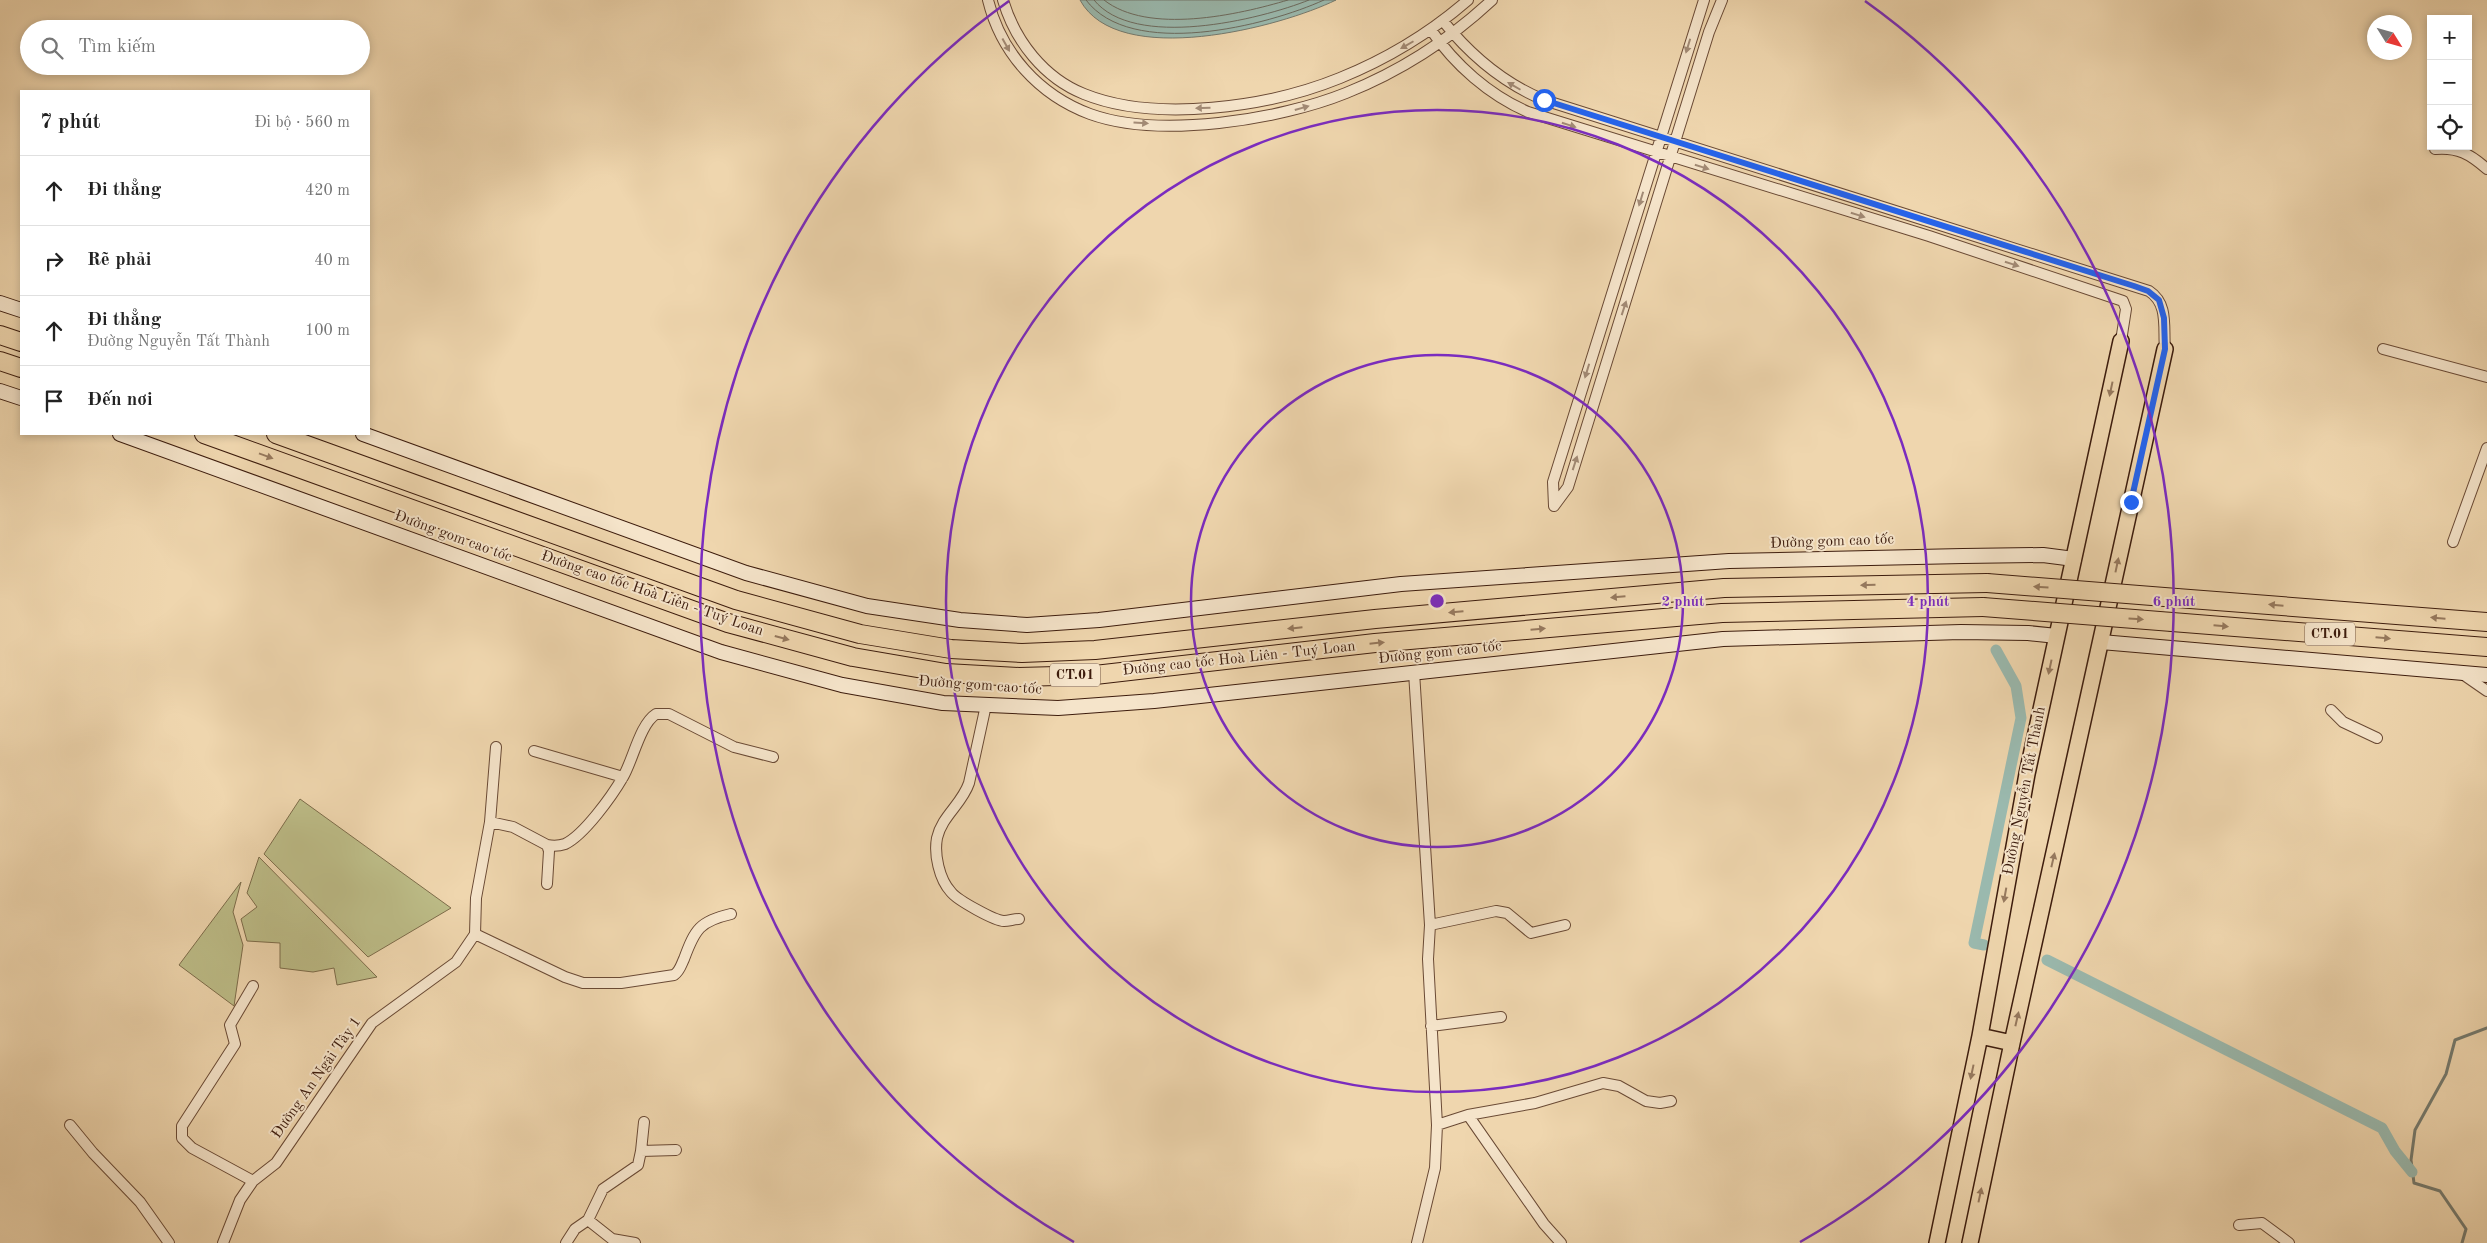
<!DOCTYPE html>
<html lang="vi">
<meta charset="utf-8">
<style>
body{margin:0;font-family:"Old Standard TT",serif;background:#f6f6f6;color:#222}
.controls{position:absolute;right:15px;top:15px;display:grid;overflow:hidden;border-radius:0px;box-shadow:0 2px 8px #0003}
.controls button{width:45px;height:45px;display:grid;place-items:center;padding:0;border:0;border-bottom:1px solid #e0e0e0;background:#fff;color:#222;font:25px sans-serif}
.compass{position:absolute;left:2367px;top:15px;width:45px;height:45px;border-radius:50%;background:#fff;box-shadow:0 2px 8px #0003;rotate:127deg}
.stop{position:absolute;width:15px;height:15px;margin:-11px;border:4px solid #2563eb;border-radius:50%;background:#fff}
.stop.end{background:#2563eb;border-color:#fff;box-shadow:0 1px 5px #0008}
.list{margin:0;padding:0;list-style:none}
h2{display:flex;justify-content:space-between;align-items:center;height:65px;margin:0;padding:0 20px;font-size:21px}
h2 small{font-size:16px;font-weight:400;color:#767676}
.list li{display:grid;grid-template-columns:32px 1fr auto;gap:15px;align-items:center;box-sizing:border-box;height:70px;padding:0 20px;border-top:1px solid #e0e0e0}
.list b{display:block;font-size:19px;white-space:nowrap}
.list p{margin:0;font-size:16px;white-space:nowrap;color:#767676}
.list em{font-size:16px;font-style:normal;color:#767676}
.icon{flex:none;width:28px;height:28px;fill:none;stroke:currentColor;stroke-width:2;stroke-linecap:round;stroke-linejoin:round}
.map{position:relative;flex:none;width:2487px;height:1243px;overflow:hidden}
.search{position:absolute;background:#fff;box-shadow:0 2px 8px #0003;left:20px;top:20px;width:350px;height:55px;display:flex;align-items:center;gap:12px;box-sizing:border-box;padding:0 18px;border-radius:28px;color:#767676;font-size:19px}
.panel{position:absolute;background:#fff;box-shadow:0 2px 8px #0003;left:20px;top:90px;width:350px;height:345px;border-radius:0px}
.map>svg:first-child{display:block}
</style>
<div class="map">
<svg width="2487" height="1243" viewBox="0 0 2487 1243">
<rect width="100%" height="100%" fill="#efd6ae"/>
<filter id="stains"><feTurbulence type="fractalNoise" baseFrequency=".004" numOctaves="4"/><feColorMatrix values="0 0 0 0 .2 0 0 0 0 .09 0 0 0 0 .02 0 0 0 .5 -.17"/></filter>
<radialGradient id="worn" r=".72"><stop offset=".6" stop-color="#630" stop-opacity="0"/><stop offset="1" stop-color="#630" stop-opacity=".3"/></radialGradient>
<!-- green -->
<path fill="#bdbd88" stroke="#7d6c4a" d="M300,799L451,908L368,957L264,854Z
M259,857L377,977L337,985L334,968L313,972L280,968V943L247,941L241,919L257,907L247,893Z
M241,882L233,912L243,945L234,1006L179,965Z"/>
<!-- water -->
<path fill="#9ab9ae" stroke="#757a6e" d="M1080,0H1336C1281,27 1118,70 1080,0Z"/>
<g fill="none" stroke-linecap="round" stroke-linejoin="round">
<!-- shore -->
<path stroke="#6c6a5e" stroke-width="1" d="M1086,0C1131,60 1267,26 1324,0
M1094,0C1134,50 1259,20 1309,0
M1104,0C1148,35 1238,15 1288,0"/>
<!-- stream -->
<path stroke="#757a6e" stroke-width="3" d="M2462,1243L2466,1229L2440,1191L2414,1183L2411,1160L2415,1130L2446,1074L2455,1040L2487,1028"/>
<!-- canal -->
<path stroke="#9ab9ae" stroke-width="11" d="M1984,945L1974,943L2021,718L2016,686L1996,650
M2047,960L2382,1128L2395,1151L2412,1172"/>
<!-- street casing -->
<g stroke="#6a4a35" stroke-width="12">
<path id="street" d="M988,0C1001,53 1039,95 1090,114C1159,139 1279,120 1346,93C1401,71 1449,40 1492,0
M1003,0C1015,41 1044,78 1084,94C1156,123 1269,107 1340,78C1387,59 1430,33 1468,0
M1443,21C1471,56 1503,83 1544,100L2149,291C2169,304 2163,328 2165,349
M1431,30C1455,65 1489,95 1528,112L1929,236L2123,301L2126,309L2121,341
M2435,149C2458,147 2470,154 2487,169
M2383,349L2487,377
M1554,506L1568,487L1709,32L1722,0
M1554,506L1553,482L1704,0
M2453,542L2487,448
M1414,672L1430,925L1428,959L1437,1125L1435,1168L1417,1243
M2461,673L2487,691
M986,705L969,783C962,804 942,816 937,838C934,854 939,879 951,892C957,900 995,921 1004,921C1009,921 1014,919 1019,919
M2331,710L2343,722L2377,738
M534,751L623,777
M490,822L513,827L547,845
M547,884L549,851L547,845C553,846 559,846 565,844C584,835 612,796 623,777C633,760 640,724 656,714H669L734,747L773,757
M1430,925L1496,911L1507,913L1531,933L1565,925
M475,934L565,977L583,983H621L674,975C680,971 681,965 684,959C695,929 700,921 731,914
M253,986L230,1025L235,1044L182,1126V1138L192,1148L253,1181
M1431,1026L1501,1017
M1468,1115L1544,1224L1561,1243
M70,1125L93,1153L140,1202L169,1243
M1437,1125L1468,1115L1535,1103L1603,1083L1619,1086L1646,1101L1660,1103L1671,1101
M641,1151L676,1150
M588,1220L612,1239L635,1243
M2239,1225L2262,1223L2289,1243
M223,1243L240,1200L253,1181L276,1163L372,1023L456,962L475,934L476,898L490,822L496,747
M566,1243L575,1229L588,1220L603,1189L638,1165L641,1151L644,1122"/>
</g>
<!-- secondary casing -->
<g stroke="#3d1c0d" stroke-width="16">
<path id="secondary" d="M0,303L21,310
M0,391L21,398
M120,434L721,652L842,685L943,703L1058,708L1154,701L1723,639L1961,632L2028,633L2057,636
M363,434L746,573L867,606L960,620L1027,625L1099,620L1401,584L1729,561L1963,556L2043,555L2074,559
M2101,642L2487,675"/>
</g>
<!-- primary casing -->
<g stroke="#3d1c0d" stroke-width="18">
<path id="primary" d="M1980,1036L2012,1043
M1937,1243L1980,1036L2027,774L2121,341
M1970,1243L2012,1043L2165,349"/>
</g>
<!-- highway casing -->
<g stroke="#3d1c0d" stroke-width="20">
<path id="highway" d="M0,335L21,342
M0,361L21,368
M204,434L728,623L853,657L946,673L1019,677L1095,675L1375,643L1722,613L1983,607
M276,434L736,600L860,634L951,649L1022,653L1095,650L1375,619L1724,588L1987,583
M2177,598L2487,622
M2172,622L2487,647"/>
</g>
<!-- street -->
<use href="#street" stroke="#f5e4ca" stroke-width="10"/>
<!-- secondary -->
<use href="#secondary" stroke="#f5e4ca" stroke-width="14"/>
<!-- primary -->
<use href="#primary" stroke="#efd6ae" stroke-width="15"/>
<!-- highway -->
<use href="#highway" stroke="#efd6ae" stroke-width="18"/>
<!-- highway-bridge casing -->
<g stroke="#3d1c0d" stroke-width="20" stroke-linecap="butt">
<path id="highway-bridge" d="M1987,583L2177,598
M1983,607L2172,622"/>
</g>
<!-- highway-bridge -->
<use href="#highway-bridge" stroke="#efd6ae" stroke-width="18"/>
</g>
<!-- one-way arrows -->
<defs><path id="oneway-solid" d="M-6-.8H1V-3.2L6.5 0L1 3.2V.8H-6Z" transform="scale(1.25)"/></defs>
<g fill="#a28a75">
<use href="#oneway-solid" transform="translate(1006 45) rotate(61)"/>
<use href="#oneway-solid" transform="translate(1407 45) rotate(150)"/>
<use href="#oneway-solid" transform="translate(1688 46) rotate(107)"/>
<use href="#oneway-solid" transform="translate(1514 86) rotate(-150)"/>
<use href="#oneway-solid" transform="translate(1203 108) rotate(178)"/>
<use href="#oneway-solid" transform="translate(1302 108) rotate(-16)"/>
<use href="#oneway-solid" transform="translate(1141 123) rotate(4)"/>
<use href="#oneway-solid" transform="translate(1569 125) rotate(18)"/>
<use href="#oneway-solid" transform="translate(1702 167) rotate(17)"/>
<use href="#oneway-solid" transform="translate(1641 199) rotate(107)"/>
<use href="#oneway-solid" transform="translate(1858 215) rotate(17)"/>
<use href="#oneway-solid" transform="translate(2012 264) rotate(18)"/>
<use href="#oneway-solid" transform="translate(1624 308) rotate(-72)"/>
<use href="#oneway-solid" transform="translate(1587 371) rotate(107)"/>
<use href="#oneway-solid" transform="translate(1575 463) rotate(-72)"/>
</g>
<g fill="#96795e">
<use href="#oneway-solid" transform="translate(2111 389) rotate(102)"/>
<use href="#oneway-solid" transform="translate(266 456) rotate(20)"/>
<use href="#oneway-solid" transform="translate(2117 565) rotate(-78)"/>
<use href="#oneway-solid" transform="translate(1868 585) rotate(179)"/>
<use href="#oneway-solid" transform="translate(2041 587) rotate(-176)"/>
<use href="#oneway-solid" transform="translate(1618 597) rotate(175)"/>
<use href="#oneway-solid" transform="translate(2276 605) rotate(-175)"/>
<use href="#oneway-solid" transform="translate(1456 612) rotate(175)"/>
<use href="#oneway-solid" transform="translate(2438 618) rotate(-175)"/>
<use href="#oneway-solid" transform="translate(2136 619) rotate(4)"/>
<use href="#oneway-solid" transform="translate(2221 626) rotate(5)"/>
<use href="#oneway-solid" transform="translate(1295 628) rotate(174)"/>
<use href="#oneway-solid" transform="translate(1538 629) rotate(-5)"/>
<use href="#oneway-solid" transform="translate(782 638) rotate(15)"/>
<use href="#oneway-solid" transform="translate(2383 638) rotate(5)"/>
<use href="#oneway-solid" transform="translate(1377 643) rotate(-6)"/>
<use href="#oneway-solid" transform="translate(2050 667) rotate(102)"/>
<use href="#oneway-solid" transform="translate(2053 860) rotate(-77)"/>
<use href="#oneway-solid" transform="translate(2005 895) rotate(100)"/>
<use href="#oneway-solid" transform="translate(2017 1019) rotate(-77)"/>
<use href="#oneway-solid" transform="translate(1972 1072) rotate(102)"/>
<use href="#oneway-solid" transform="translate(1980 1195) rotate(-78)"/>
</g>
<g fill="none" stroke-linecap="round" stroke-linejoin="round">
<!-- route -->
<path stroke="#2563eb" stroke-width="6" d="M1544,100L2134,286L2148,291L2159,300L2164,318L2165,349L2131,502"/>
</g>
<!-- distance rings -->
<g fill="none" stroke="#7b2cbf" stroke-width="2.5">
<circle cx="1437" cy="601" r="246"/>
<circle cx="1437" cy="601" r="491"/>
<path d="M1074 1242A737 737 0 0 1 1009 1M1865 1A737 737 0 0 1 1800 1242"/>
</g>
<g text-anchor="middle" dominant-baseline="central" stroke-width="4" stroke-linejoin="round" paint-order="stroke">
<!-- shield labels -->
<g fill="#f5e4ca" stroke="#745846" stroke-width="1">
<rect x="2305" y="622.5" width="50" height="23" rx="4"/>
<rect x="1050" y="663.5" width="50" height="23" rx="4"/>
</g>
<g font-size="14" font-weight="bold" fill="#3d1c0d">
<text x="2330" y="634">CT.01</text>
<text x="1075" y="675">CT.01</text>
</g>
<!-- street labels -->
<g font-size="15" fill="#3d1c0d" stroke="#f5e4ca">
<text transform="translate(453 537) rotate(20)">Đường gom cao tốc</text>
<text transform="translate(1832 542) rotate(-2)">Đường gom cao tốc</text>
<text transform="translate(652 594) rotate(19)">Đường cao tốc Hoà Liên - Tuý Loan</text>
<text transform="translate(1440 653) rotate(-6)">Đường gom cao tốc</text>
<text transform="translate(1239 659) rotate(-6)">Đường cao tốc Hoà Liên - Tuý Loan</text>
<text transform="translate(980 686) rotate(4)">Đường gom cao tốc</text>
<text transform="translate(2025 791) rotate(-79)">Đường Nguyễn Tất Thành</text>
<text transform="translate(317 1078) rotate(-55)">Đường An Ngãi Tây 1</text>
</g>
</g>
<circle cx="1437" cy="601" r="8" fill="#7b2cbf" stroke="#f5e4ca" stroke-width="2.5"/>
<g font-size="15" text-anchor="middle" font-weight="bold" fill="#7b2cbf" stroke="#f5e4ca" stroke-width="4" stroke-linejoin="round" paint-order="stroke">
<text x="1683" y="606">2 phút</text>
<text x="1928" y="606">4 phút</text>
<text x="2174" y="606">6 phút</text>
</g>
<rect width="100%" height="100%" filter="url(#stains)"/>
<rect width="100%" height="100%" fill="url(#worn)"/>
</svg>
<div class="controls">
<button>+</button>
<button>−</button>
<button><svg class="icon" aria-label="locate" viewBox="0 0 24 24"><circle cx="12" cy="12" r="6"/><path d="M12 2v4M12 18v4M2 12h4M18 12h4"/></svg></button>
</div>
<svg class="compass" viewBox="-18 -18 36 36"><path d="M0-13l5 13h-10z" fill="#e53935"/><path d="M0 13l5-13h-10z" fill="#767676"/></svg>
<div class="stop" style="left:1544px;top:100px"></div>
<div class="stop end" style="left:2131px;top:502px"></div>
<div class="search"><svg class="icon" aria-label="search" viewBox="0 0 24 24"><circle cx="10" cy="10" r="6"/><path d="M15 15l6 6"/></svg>Tìm kiếm</div>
<section class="panel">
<h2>7 phút<small>Đi bộ · 560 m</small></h2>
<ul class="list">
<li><svg class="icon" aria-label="ahead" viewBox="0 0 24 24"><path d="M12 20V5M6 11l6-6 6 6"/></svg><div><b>Đi thẳng</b></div><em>420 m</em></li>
<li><svg class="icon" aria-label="right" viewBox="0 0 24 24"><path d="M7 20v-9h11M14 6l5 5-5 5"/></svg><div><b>Rẽ phải</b></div><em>40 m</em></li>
<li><svg class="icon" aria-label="ahead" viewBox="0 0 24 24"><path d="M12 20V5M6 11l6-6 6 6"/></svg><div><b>Đi thẳng</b><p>Đường Nguyễn Tất Thành</p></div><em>100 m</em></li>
<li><svg class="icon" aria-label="arrive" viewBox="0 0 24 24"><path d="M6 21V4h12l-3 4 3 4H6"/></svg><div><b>Đến nơi</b></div></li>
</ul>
</section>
</div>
